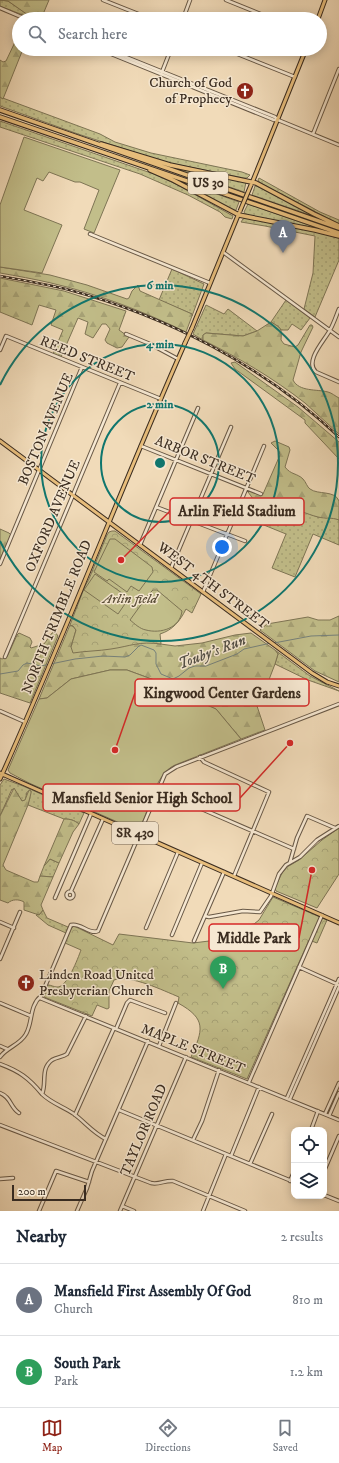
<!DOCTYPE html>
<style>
body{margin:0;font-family:"IM FELL DW Pica",serif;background:#f2f2f3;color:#1f2937}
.controls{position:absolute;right:12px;bottom:12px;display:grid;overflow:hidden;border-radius:8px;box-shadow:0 2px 10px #0003}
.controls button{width:36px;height:36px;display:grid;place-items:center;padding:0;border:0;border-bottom:1px solid #e0e1e3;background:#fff;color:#1f2937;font:20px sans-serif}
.scale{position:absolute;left:12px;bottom:10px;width:74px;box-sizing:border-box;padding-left:4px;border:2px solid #3a2c20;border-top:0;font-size:11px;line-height:14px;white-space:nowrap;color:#3a2c20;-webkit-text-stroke:3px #f6e8d2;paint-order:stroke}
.you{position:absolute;left:222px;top:547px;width:14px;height:14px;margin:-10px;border:3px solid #fff;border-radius:50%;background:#1a73e8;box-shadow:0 0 0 6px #1a73e833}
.badge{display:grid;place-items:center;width:26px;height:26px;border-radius:50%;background:#8f2418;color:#fff;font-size:13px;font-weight:700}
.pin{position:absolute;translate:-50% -33px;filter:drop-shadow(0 1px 2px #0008)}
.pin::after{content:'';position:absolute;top:21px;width:14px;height:12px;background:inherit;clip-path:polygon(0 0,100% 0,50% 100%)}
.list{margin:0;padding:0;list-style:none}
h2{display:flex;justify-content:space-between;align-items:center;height:52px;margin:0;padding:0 16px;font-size:17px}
h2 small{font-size:13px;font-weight:400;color:#747a83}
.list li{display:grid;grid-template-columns:26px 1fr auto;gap:12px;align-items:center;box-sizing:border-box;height:72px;padding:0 16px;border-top:1px solid #e0e1e3}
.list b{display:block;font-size:15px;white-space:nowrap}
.list p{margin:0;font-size:13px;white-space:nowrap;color:#747a83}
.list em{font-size:13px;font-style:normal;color:#747a83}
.icon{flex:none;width:22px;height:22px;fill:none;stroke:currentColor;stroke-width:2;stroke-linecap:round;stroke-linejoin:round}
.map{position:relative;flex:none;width:339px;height:1211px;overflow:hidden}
.search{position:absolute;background:#fff;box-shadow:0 2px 10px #0003;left:12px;right:12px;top:12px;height:44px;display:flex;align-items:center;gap:10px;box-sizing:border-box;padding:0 14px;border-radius:22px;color:#747a83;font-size:15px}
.sheet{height:196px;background:#fff}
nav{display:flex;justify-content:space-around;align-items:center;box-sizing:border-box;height:56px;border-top:1px solid #e0e1e3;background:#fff;font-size:11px;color:#747a83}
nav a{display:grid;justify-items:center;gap:2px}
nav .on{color:#8f2418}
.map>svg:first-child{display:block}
</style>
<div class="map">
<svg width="339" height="1211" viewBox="0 0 339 1211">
<defs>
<pattern id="grass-dots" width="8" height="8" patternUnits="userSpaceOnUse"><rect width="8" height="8" fill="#c2be8a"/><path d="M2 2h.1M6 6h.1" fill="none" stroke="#a7a377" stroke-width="1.8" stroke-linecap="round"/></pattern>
<pattern id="forest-firs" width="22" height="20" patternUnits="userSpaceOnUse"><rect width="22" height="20" fill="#c2be8a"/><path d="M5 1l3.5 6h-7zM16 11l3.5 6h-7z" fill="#a7a377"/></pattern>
<pattern id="park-crowns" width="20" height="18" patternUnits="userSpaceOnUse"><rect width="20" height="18" fill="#c2be8a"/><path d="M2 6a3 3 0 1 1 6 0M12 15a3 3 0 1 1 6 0" fill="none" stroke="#a7a377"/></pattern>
</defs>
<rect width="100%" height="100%" fill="#f1dbb9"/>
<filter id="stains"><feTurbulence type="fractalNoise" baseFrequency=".005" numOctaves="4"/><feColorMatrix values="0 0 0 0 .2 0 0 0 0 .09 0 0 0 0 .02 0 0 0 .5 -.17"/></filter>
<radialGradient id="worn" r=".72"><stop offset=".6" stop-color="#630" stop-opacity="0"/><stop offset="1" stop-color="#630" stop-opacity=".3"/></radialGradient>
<!-- grass -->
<path fill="url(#grass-dots)" stroke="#7e7555" d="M0,0L8,1L24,12L40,19H33L0,6Z
M0,97L100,134L115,142L151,153L242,172L250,175L247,178H244L165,162L78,134L0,106Z
M0,121L154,174L178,185L233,216L232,219L225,217L220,212L188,195L140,174L0,127Z
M172,167L246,182L244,192Z
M259,178L320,212L339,220V224L260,183L258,180Z
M175,179L239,202L236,210L234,211Z
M255,186H257L316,217L252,195Z
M248,204L317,228V229L246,215L244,212Z
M246,218L312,231L339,238V260L315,317L304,309L313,273L315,236L265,226L241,222L243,219Z
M172,269L204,284L192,316V314L159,300Z
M286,300L310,318L301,330L292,324L288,330H281L279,327L271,322Z
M206,305L224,314L228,309L257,331L243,336L206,333L203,335V340L193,334Z
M288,506L318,517H333L339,520V545L313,534L295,577L272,568L286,534L254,521H258L270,509Z
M275,650L310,676L339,691L308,680L275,664L278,654Z
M4,779L23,786L84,813L79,824C74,820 70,819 64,819L28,805L31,791L27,792L25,801H22L15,791L12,789L0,816V785Z
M50,859L59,863L53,877L40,876L44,866Z
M43,910L47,918L68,927L66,933L48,925L36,915L40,914Z"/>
<!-- forest -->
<path fill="url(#forest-firs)" stroke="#7e7555" d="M0,0H49L41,19L28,15L8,1Z
M19,38V49H23L3,99L0,97V60L3,62L6,61L16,40Z
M0,267L50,275L87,285L127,299L129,298L132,291L138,285L140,291L192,314V316L186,332C143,311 98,294 51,283C34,279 17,276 0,273Z
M0,278L64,291L126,311L119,330L129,337L122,347L117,348L107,343L105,340L110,329L106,324H102L93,338L85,334L88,322L78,318L61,357L53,354L63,330L51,325L56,310L39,305L32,325L0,312Z
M271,322C281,328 282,328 281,340L284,344L295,347L298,345L310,325H312L313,327L301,352L293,380C299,392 317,389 328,392C332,393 335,396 339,398V434C328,424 316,413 305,403C273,378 239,358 203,340V335L206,333L243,336L257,331Z
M235,362L298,407L339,442V459L305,423V420L235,369L231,363Z
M275,441L289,447L290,450L285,467C291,475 297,473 303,479C306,482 307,487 310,489C318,495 335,490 339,501C339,506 339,515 339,520C331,517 326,519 318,517C294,511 279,495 258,521H255L253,520C264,513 254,500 248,492L250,491L263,494L280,455L279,451L271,443Z
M0,529L9,533L11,535L0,559Z
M339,616V682L315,671L260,630L267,624L308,617L318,620H330Z
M70,625L73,626L76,630L71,647L146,642L175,646L202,643L235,635L251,633L275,650L278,654L275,664L265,690L253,694L265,730L241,739L216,709L195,700L189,691L182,685L165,684L127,670H110L71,679L47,698L39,699Z
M55,632L58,636L30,703L0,693V658L2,659L7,657L17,635L19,633L30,638L32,642L30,647L31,648L44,644L52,633Z
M14,788L22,801L25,800L29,790L31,791V793L28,805L3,865L6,870L34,882H38L40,876L53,877L41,905L43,910L39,915L24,910V902C19,899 12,899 8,903L0,900V816Z
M64,819C70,819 74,820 79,824L73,832L59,863L50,859L44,866Z"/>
<!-- park -->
<path fill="url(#park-crowns)" stroke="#7e7555" d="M112,531H115L201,594L192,613L186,609C180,621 173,630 160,634L161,644C139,641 131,646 111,649C99,651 85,651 73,653L71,647L76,630L73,626L70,625L85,586L89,579L107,535L109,532Z
M339,828V874L317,908L276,891L275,888L282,873L287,867L299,860L322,840Z
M273,897L327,920L317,943L309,940L247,1079L191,1057C203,1030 207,1019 178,1003L179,997C164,991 130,974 114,980L109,991V1008L107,1009L97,1005L92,1016L44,997L48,985C51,985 54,987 57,987C67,988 78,958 81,950L65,943L71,929L74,926L113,945L119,934L193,943L209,941L214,935L225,929L254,924L259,920Z"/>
<!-- garden -->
<path fill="#c2be8a" stroke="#7e7555" d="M24,137L120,170L94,233L84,229L99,190L80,182H75L49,172L43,181L37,178L24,210L62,225L42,273L0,267V205Z
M110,539H115L152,567L153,572L139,591L131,586L127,592L109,579L107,581L94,572Z
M95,574L129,598L118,614L84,590Z
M153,590H157L182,611C180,628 161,634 146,630C140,629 135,624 130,620L148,595Z
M110,670H127L165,684L182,685L189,691L195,700L216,709L241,739L175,765C153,775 150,812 138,831L29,783L10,773L8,770L39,699L47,698L71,679Z"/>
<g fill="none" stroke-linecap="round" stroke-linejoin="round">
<!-- stream -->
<path stroke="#76817b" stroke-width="1" d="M274,643L311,636L339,635
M0,674L18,671L23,665L27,663L41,666L75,659L103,656L125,657L130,655L139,646L141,645L154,650L156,653V664L161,674L173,679L179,676L189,668L195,666H206L237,654L244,649L271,643"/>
<!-- minor casing -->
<g stroke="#685846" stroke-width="4.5">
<path id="minor" d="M103,0L151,19
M226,0L273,19
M0,8L26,19
M183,19L190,0
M99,49L274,120H278L339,145
M106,49L275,117L278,120
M225,49L295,77
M162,72L171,49
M313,134L339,69
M90,234L210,283
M223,252L339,337
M339,309C336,316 334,323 330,330C325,340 304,361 316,372L339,382
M126,334L150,344L178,359
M0,350L6,336L161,399
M141,446L261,494
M156,507L245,541
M140,545L198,408
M0,564L82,367
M171,568L231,427
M203,592L264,446
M5,657L120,383
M0,711L25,722
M200,757L204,762L269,792L234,876
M158,790L294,849
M290,862L297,838L307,816L335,828
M71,891L103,819
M66.5 895a3.5 3.5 0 1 1 7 0a3.5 3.5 0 1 1-7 0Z
M55,898L91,814
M205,916L209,917L243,911L260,912L271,896L279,874L286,865L300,857L317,840L339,826
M0,922L14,928
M146,928L178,852
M172,935L202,863
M194,941L224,872
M0,959L20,912
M299,967L339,985
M40,998L339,1120
M0,1003L31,1016
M86,1016L67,1054C63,1057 57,1057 52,1060C40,1069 47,1083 42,1094C51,1103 64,1107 74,1114C85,1122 93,1133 106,1139
M116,1029L127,1003L130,1000L165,1013
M0,1046L7,1049
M159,1046L176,1003
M0,1057C7,1047 20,1045 26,1034C33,1022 29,1006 41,996L71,925C80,922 89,935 98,931L165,774L176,767L339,704
M0,1064C19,1071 29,1078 42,1094
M249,1082L322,915
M0,1093C11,1097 10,1107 19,1113
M287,1098L339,979
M290,1099L339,987
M119,1110L294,1182
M325,1114L339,1083
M75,1115L114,1028
M329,1116L339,1093
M0,1125L151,1183C159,1185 165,1180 173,1181L245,1211
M311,1130L318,1111
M193,1140L202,1121L219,1070
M231,1156L259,1087
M250,1164L272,1114
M324,1171L339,1136
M0,1179L13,1178
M290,1181L294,1172
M324,1195L339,1201
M122,1206L134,1211
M39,1211L56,1171L89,1182
M77,1211L87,1188L92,1171L148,1041
M120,1211L186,1057
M203,1211L226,1154"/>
</g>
<!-- major casing -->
<g stroke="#3a2c20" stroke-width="5">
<path id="major" d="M318,19L325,0
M252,183L306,49
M192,328L239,213
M0,441L312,673L327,682L339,686
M0,773L339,923
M0,779C65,635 121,488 185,343"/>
</g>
<!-- highway casing -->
<g stroke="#3a2c20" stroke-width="5.5">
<path id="highway" d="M0,110L339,228
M0,117L339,233
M101,144L170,165L256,183L314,214L339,226
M150,170L173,180L239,215L315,230L339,236"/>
</g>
<!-- minor -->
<use href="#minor" stroke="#f6e8d2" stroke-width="2.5"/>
<!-- major -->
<use href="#major" stroke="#e8be7c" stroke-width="3"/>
<!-- highway -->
<use href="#highway" stroke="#e8be7c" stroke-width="3.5"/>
<!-- rail casing -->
<g stroke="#3a2c20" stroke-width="2.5">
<path id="rail" d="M0,276C22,280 44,284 66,289C166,316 263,365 339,437"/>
</g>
<!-- rail -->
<use href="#rail" stroke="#f6e8d2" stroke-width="1" stroke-dasharray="3" stroke-linecap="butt"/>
<!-- major-bridge casing -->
<g stroke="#3a2c20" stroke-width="5" stroke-linecap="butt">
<path id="major-bridge" d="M240,211L251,185
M185,343L192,328"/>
</g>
<!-- major-bridge -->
<use href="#major-bridge" stroke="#e8be7c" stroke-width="3"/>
</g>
<!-- distance rings -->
<g fill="none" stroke="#0f766e" stroke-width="2">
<circle cx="160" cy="463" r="59"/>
<circle cx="160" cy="463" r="119"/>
<path d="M0 385A178 178 0 1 1 0 541"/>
</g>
<!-- icons -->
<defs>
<g id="church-disc" transform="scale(0.9)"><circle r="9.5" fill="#8f2418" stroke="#f6e8d2"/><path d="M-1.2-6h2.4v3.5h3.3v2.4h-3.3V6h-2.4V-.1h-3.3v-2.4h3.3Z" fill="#fff"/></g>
</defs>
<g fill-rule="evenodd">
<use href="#church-disc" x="245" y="91"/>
<use href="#church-disc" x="26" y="983"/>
</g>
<g text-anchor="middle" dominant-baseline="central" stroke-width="3" stroke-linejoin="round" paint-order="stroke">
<!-- shield labels -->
<g fill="#f6e8d2" stroke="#726455" stroke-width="1">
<rect x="188" y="172" width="40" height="22" rx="3"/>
<rect x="112" y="822" width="46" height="22" rx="3"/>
</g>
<g font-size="13" font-weight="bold" fill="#3a2c20">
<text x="208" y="183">US 30</text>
<text x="135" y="833">SR 430</text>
</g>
<!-- poi labels -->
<g font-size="14" fill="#3a2c20" stroke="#f6e8d2" text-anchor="end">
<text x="232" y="83">Church of God<tspan x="232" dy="16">of Prophecy</tspan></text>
<text x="39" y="975" text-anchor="start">Linden Road United<tspan x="39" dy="16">Presbyterian Church</tspan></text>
</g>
<!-- street labels -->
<g font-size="14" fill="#3a2c20" stroke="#f6e8d2">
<text transform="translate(87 359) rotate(22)">REED STREET</text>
<text transform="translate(46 429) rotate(-67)">BOSTON AVENUE</text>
<text transform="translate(205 460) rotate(22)">ARBOR STREET</text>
<text transform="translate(53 516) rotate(-67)">OXFORD AVENUE</text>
<text transform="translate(213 586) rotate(37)">WEST 4TH STREET</text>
<text transform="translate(57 617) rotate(-68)">NORTH TRIMBLE ROAD</text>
<text transform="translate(193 1049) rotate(22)">MAPLE STREET</text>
<text transform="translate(144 1130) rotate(-67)">TAYLOR ROAD</text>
</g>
<!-- park labels -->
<g font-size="14" font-style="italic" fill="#5c503a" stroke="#f6e8d2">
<text x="130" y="599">Arlin field</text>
</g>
<!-- water labels -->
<g font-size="15" font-style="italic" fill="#534f46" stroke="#f6e8d2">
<text transform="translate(212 652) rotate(-21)">Touby's Run</text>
</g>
</g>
<circle cx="160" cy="463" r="6" fill="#0f766e" stroke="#f6e8d2" stroke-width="2"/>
<g font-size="12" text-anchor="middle" font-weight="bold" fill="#0f766e" stroke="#f6e8d2" stroke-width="3" stroke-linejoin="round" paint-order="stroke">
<text x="160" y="289">6 min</text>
<text x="160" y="348">4 min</text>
<text x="160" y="408">2 min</text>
</g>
<!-- callouts -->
<path fill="none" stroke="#d62828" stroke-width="1.5" d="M121 560L170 511M115 750L135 693M290 743L240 798M312 870L299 938"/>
<g fill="#d62828" stroke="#f6e8d2" stroke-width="1.5">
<circle cx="121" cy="560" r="4"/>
<circle cx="115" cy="750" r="4"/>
<circle cx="290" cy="743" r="4"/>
<circle cx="312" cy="870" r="4"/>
</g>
<g fill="#f6e8d2" stroke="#d62828" stroke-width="1.5">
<rect x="170" y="498" width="134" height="27" rx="4"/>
<rect x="135" y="679" width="174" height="27" rx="4"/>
<rect x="43" y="784" width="197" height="27" rx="4"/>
<rect x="209" y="924" width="90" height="27" rx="4"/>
</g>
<g font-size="15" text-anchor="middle" font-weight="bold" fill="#3a2c20">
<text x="237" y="516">Arlin Field Stadium</text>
<text x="222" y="698">Kingwood Center Gardens</text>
<text x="142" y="803">Mansfield Senior High School</text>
<text x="254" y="943">Middle Park</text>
</g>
<rect width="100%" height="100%" filter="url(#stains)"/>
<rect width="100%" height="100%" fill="url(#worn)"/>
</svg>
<div class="controls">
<button><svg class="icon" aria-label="locate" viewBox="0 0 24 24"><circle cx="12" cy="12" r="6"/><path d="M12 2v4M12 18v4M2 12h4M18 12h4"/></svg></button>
<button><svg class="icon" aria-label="layers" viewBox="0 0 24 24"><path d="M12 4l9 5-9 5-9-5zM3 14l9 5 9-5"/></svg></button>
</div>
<div class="scale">200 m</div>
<div class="you"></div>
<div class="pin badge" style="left:283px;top:253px;background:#6b7280">A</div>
<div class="pin badge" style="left:223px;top:989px;background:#2e9e5b">B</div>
<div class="search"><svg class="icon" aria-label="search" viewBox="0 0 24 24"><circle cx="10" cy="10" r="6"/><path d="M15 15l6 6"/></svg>Search here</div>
</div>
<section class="sheet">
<h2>Nearby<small>2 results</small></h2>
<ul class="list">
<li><span class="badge" style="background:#6b7280">A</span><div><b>Mansfield First Assembly Of God</b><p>Church</p></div><em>810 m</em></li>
<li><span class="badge" style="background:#2e9e5b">B</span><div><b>South Park</b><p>Park</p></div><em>1.2 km</em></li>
</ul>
</section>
<nav>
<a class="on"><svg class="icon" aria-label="map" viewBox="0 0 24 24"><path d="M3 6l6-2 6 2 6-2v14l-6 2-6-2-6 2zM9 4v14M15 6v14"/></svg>Map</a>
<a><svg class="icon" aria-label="directions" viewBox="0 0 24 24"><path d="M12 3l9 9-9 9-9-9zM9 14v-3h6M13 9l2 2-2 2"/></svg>Directions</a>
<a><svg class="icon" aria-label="saved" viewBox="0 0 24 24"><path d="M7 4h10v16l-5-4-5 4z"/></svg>Saved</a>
</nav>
